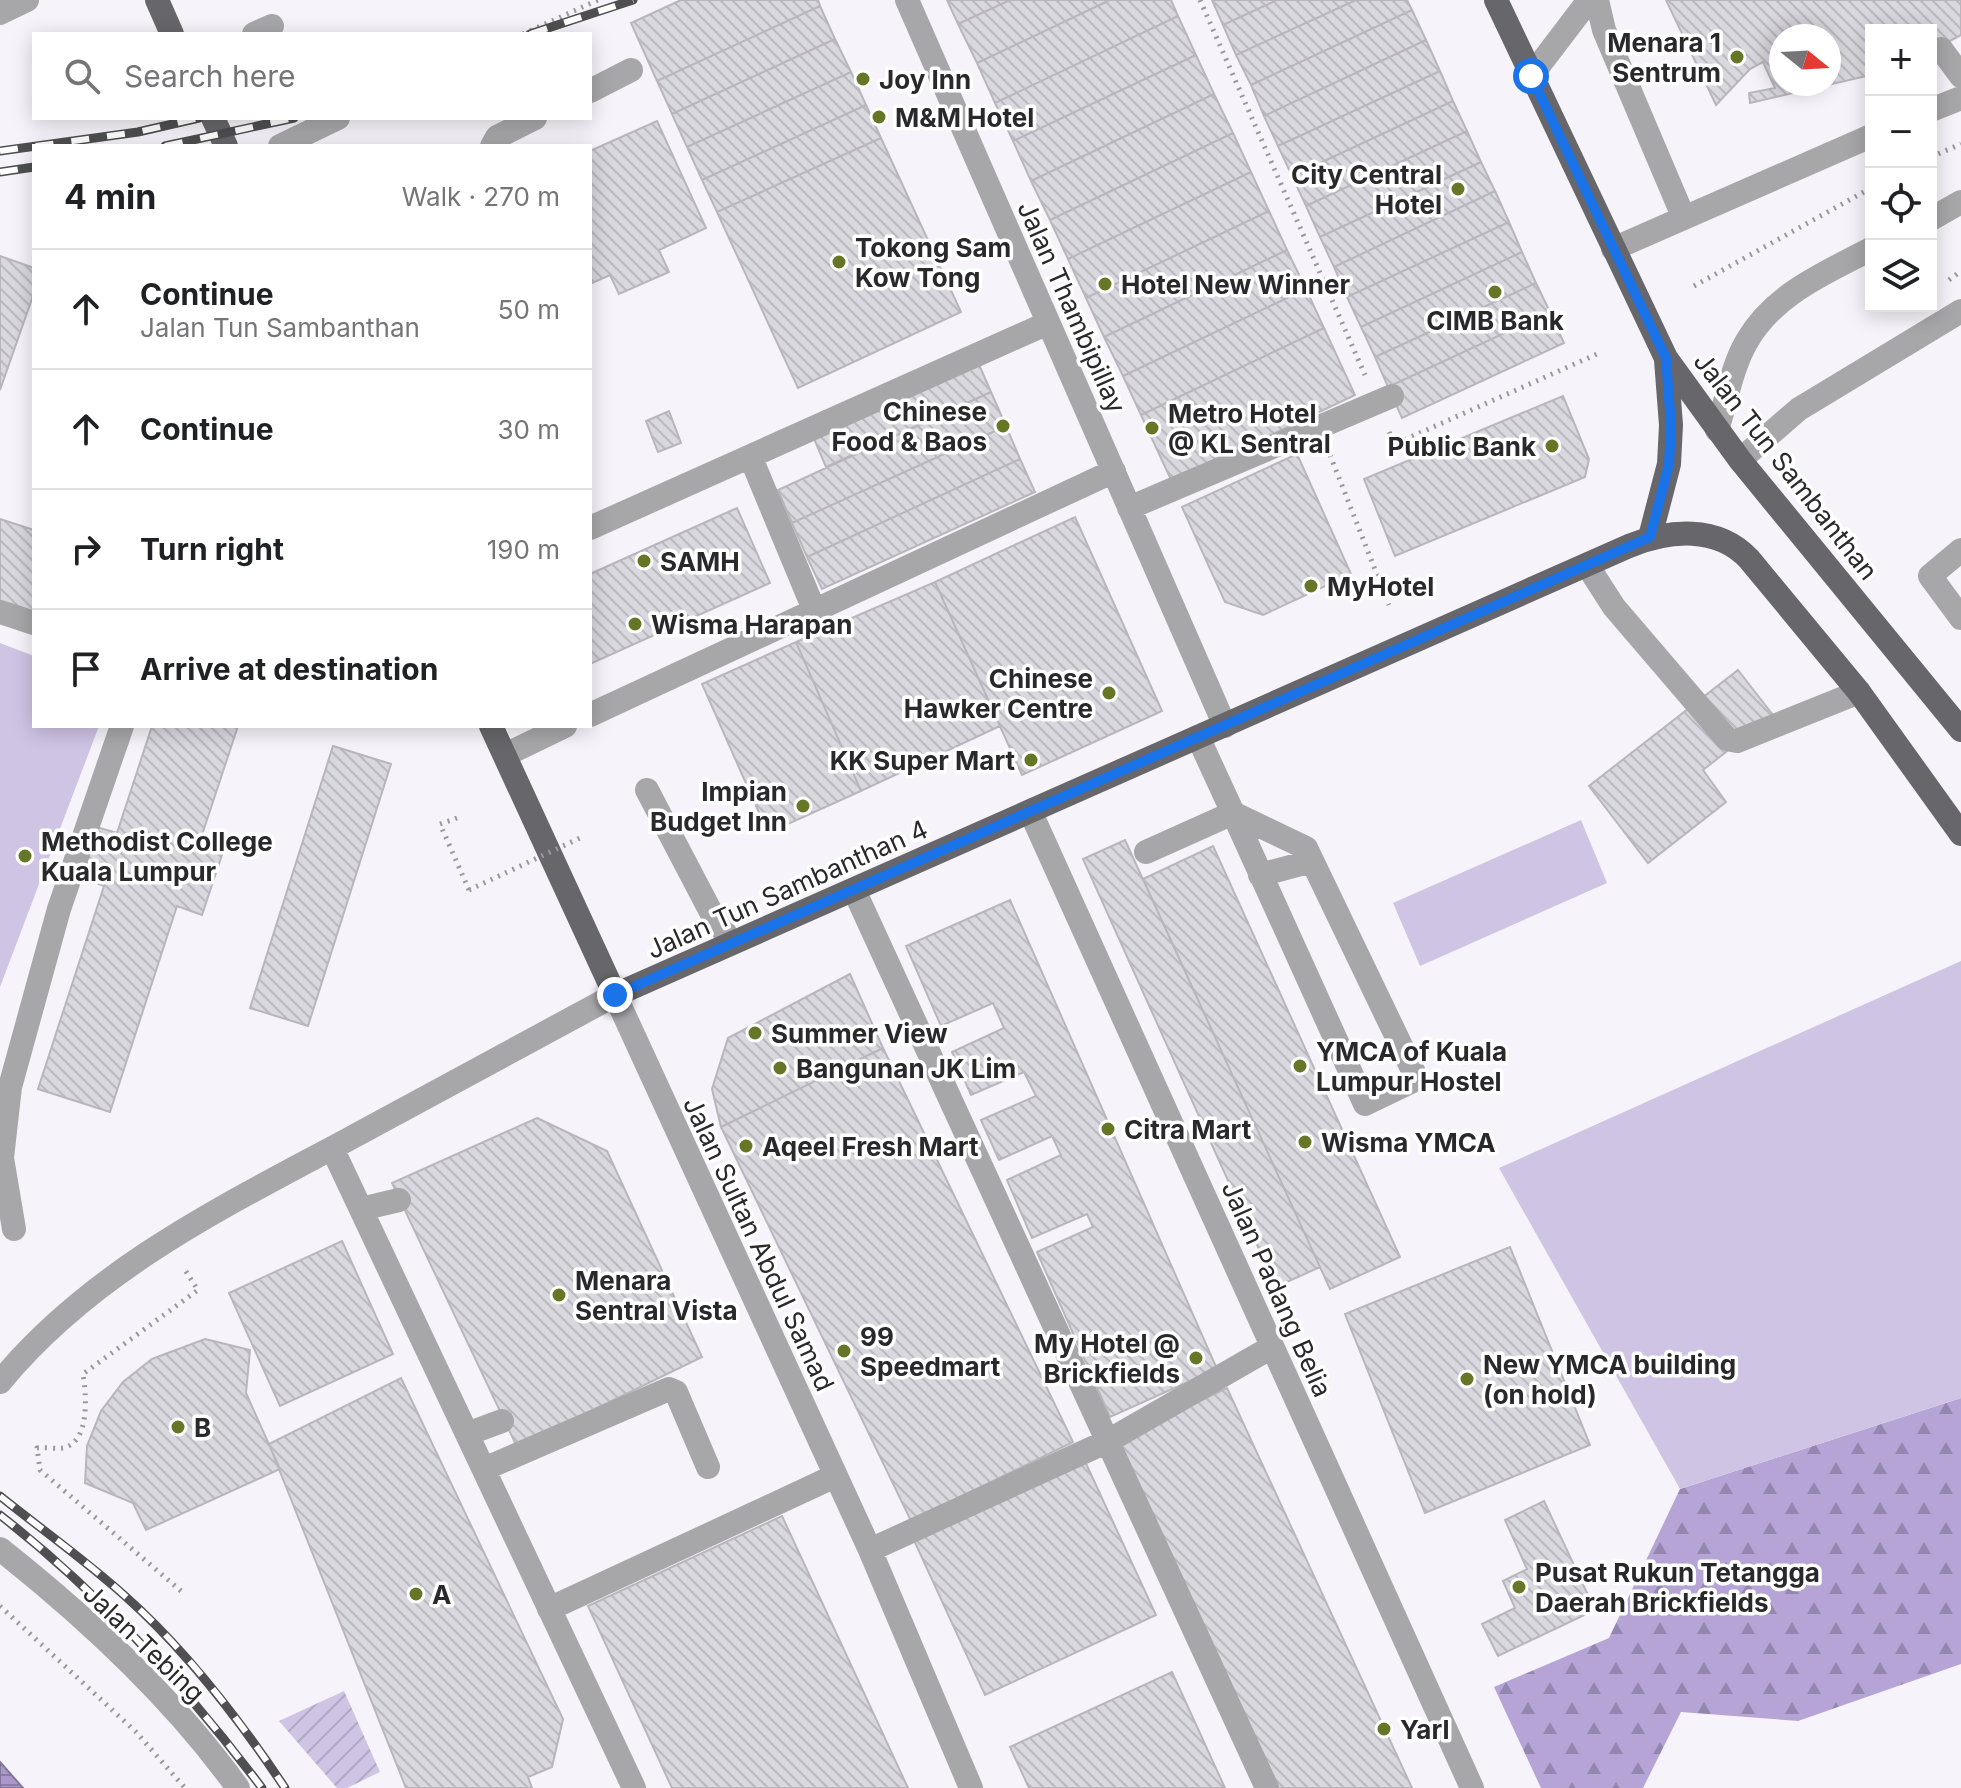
<!DOCTYPE html>
<meta charset="utf-8">
<style>
body{margin:0;font-family:Inter,sans-serif;background:#f6f6f6;color:#202124}
.controls{position:absolute;right:24px;top:24px;display:grid;overflow:hidden;border-radius:0px;box-shadow:0 4px 20px #0003}
.controls button{width:72px;height:72px;display:grid;place-items:center;padding:0;border:0;border-bottom:2px solid #e0e0e0;background:#fff;color:#202124;font:40px sans-serif}
.compass{position:absolute;left:1769px;top:24px;width:72px;height:72px;border-radius:50%;background:#fff;box-shadow:0 4px 20px #0003;rotate:108deg}
.stop{position:absolute;width:24px;height:24px;margin:-18px;border:6px solid #1a73e8;border-radius:50%;background:#fff}
.stop.end{background:#1a73e8;border-color:#fff;box-shadow:0 2px 8px #0008}
.list{margin:0;padding:0;list-style:none}
h2{display:flex;justify-content:space-between;align-items:center;height:104px;margin:0;padding:0 32px;font-size:34px}
h2 small{font-size:26px;font-weight:400;color:#757577}
.list li{display:grid;grid-template-columns:52px 1fr auto;gap:24px;align-items:center;box-sizing:border-box;height:120px;padding:0 32px;border-top:2px solid #e0e0e0}
.list b{display:block;font-size:30px;white-space:nowrap}
.list p{margin:0;font-size:26px;white-space:nowrap;color:#757577}
.list em{font-size:26px;font-style:normal;color:#757577}
.icon{flex:none;width:44px;height:44px;fill:none;stroke:currentColor;stroke-width:2;stroke-linecap:round;stroke-linejoin:round}
.map{position:relative;flex:none;width:1961px;height:1788px;overflow:hidden}
.search{position:absolute;background:#fff;box-shadow:0 4px 20px #0003;left:32px;top:32px;width:560px;height:88px;display:flex;align-items:center;gap:20px;box-sizing:border-box;padding:0 28px;border-radius:0px;color:#757577;font-size:30px}
.panel{position:absolute;background:#fff;box-shadow:0 4px 20px #0003;left:32px;top:144px;width:560px;height:584px;border-radius:0px}
.map>svg:first-child{display:block}
</style>
<div class="map">
<svg width="1961" height="1788" viewBox="0 0 1961 1788">
<defs>
<pattern id="forest-firs" width="22" height="20" patternUnits="userSpaceOnUse" patternTransform="scale(2)"><rect width="22" height="20" fill="#b6a4d7"/><path d="M5 1l3.5 6h-7zM16 11l3.5 6h-7z" fill="#9486af"/></pattern>
<pattern id="garden-furrows" width="10" height="10" patternUnits="userSpaceOnUse" patternTransform="scale(2)"><rect width="10" height="10" fill="#cfc4e4"/><path d="M-1 1l2-2M0 10L10 0M9 11l2-2" fill="none" stroke="#b2a8c4"/></pattern>
<pattern id="water-rules" width="6" height="5" patternUnits="userSpaceOnUse" patternTransform="scale(2)"><rect width="6" height="5" fill="#aa98ca"/><path d="M0 2.5h6" fill="none" stroke="#8a7ca4"/></pattern>
<pattern id="building-back-hatch" width="6" height="6" patternUnits="userSpaceOnUse" patternTransform="scale(2)"><rect width="6" height="6" fill="#dad8df"/><path d="M-1 5l2 2M0 0l6 6M5-1l2 2" fill="none" stroke="#bbb9c0"/></pattern>
</defs>
<rect width="100%" height="100%" fill="#f6f4fa"/>
<!-- forest -->
<path fill="url(#forest-firs)" d="M1961,1398V1664L1798,1721L1681,1712L1643,1788H1541L1494,1687L1609,1638L1680,1489Z"/>
<!-- garden -->
<path fill="url(#garden-furrows)" d="M344,1691L380,1772L347,1788H337L279,1721Z"/>
<!-- pitch -->
<path fill="#cfc4e4" d="M0,643L34,656V726H99L0,987Z
M1581,820L1607,883L1420,966L1393,903Z
M1961,961V1398L1680,1489L1499,1168Z"/>
<!-- water -->
<path fill="url(#water-rules)" stroke="#83769a" stroke-width="2" d="M0,1762L23,1788H0Z"/>
<!-- building -->
<path fill="url(#building-back-hatch)" stroke="#b8b6bc" stroke-width="2" fill-rule="evenodd" d="M681,0H818L820,6L657,81L631,23Z
M947,0H1010L958,24Z
M1010,0H1110L977,63L958,24Z
M1110,0H1171L1178,16L995,103L977,63Z
M1212,0H1277L1223,25Z
M1277,0H1356L1236,55L1223,25Z
M1356,0H1407L1412,10L1251,85L1236,55Z
M1666,0H1961V35L1931,51V30H1871V75L1750,103L1749,93L1775,88L1763,62L1750,69L1716,105ZM1781,36H1829V84H1781Z
M820,6L835,39L672,114L657,81Z
M1412,10L1426,40L1264,116L1251,85Z
M1178,16L1196,55L1013,141L995,103Z
M835,39L851,72L687,147L672,114Z
M1426,40L1440,71L1278,146L1264,116Z
M1196,55L1214,94L1031,181L1013,141Z
M1440,71L1453,101L1292,176L1278,146Z
M851,72L866,105L702,180L687,147Z
M1214,94L1233,133L1050,220L1031,181Z
M1453,101L1467,131L1306,206L1292,176Z
M866,105L881,138L717,212L702,180Z
M657,121L706,228L659,250L669,272L619,294L610,275L590,284V151Z
M1467,131L1481,162L1320,237L1306,206Z
M1233,133L1251,172L1068,259L1050,220Z
M881,138L961,312L798,388L717,212Z
M1481,162L1495,191L1334,267L1320,237Z
M1251,172L1269,211L1086,298L1068,259Z
M1495,191L1509,222L1347,297L1334,267Z
M1269,211L1287,250L1104,337L1086,298Z
M1509,222L1522,252L1361,327L1347,297Z
M1287,250L1306,289L1123,376L1104,337Z
M1522,252L1536,283L1375,357L1361,327Z
M0,256L34,268V293L0,390Z
M1536,283L1550,312L1388,387L1375,357Z
M1306,289L1324,328L1141,415L1123,376Z
M1550,312L1564,343L1402,418L1388,387Z
M1324,328L1355,395L1172,482L1141,415Z
M977,360L991,392L826,467L812,434Z
M991,392L1006,426L792,523L778,490Z
M1563,396L1589,459L1585,477L1395,556L1364,479Z
M669,411L681,443L658,452L646,421Z
M1006,426L1020,459L807,557L792,523Z
M1297,454L1351,574L1263,615L1225,602L1182,507Z
M1020,459L1035,492L822,589L807,557Z
M737,508L770,583L590,664V574Z
M1075,517L1162,711L1022,775L935,582Z
M0,519L34,530V613L0,601Z
M935,582L1000,726L861,791L796,642Z
M796,642L861,791L768,833L702,684Z
M1738,670L1773,715L1703,770L1726,802L1648,863L1589,786Z
M152,726H238L198,847L222,855L202,915L177,906L110,1112L38,1089L104,886L78,876L93,826L117,833Z
M333,746L391,764L308,1026L250,1008Z
M1125,840L1320,1267L1276,1287L1083,859Z
M1213,846L1400,1257L1330,1289L1143,879Z
M1010,900L1217,1369L1110,1417L1037,1252L1093,1227L1087,1214L1032,1238L1007,1180L1061,1155L1052,1136L999,1160L981,1120L1036,1096L1024,1072L971,1095L952,1052L1004,1028L993,1003L941,1026L906,946Z
M850,974L883,1048L721,1127L712,1089L728,1038Z
M883,1048L1073,1442L911,1521L721,1127Z
M537,1118L607,1151L702,1357L517,1447L392,1183Z
M342,1241L393,1354L280,1406L229,1293Z
M1510,1247L1590,1445L1425,1513L1345,1314Z
M205,1339L250,1350L246,1393L280,1469L146,1530L133,1503L85,1483L87,1446L101,1411L123,1382L152,1359Z
M401,1378L563,1719L552,1767L528,1777L532,1788H406L269,1444Z
M1227,1388L1412,1788H1278L1117,1441Z
M1083,1457L1156,1615L985,1695L912,1536Z
M1544,1501L1595,1610L1498,1656L1482,1624L1515,1608L1503,1581L1527,1569L1505,1520Z
M782,1516L908,1788H672L588,1606Z
M1172,1672L1225,1788H1029L1010,1747Z"/>
<g fill="none" stroke-linecap="round" stroke-linejoin="round">
<!-- path -->
<path stroke="#9a989c" stroke-width="5" stroke-dasharray="2 6" stroke-linecap="butt" d="M1200,0L1365,375
M523,34L598,0
M1931,157L1961,144
M1949,280L1961,271
M1694,286L1871,188
M1389,432L1395,444L1597,354
M1330,455L1389,605
M457,818L440,824L469,890
M181,1591L40,1470L37,1448C45,1447 55,1449 63,1448C91,1442 86,1393 83,1374L198,1290L185,1270
M0,1606L136,1732L185,1788"/>
<!-- minor -->
<path stroke="#a7a6a9" stroke-width="24" d="M907,0L1225,726
M1597,0L1604,30L1683,216
M0,13L27,0
M254,34L272,26
M1941,49L1961,76
M1531,76L1589,0
M590,91L631,70
M1931,110L1961,98
M280,146L338,118
M492,146L497,137L535,118
M1931,219L1961,202
M1613,249L1871,136
M1717,430C1726,402 1732,366 1747,341C1774,294 1825,273 1871,249
M751,458L815,612
M1740,460L1799,409L1961,311
M1129,508L1392,396
M590,528L1048,323
M1961,550L1930,576L1961,618
M1587,565L1614,607L1727,739L1737,741L1859,692
M0,612L34,623
M590,715L1114,471
M505,755L565,726
M647,790L712,914L732,943
M1031,813L1472,1788
M1233,813L1306,848L1417,1079L1365,1104Z
M1146,852L1233,813L1198,737
M1260,875L1312,861
M854,890L1267,1788
M332,1148L634,1788
M361,1209L399,1200
M14,1229L2,1158L10,1087L59,909L122,726
M0,1382C89,1274 214,1211 336,1146C429,1095 522,1045 615,995L870,1550L971,1788
M467,1434L502,1421
M484,1469L669,1389L676,1392L708,1467
M0,1549C86,1617 174,1699 238,1788
M870,1550L1108,1441L1272,1347
M549,1609L835,1476"/>
<!-- major -->
<path stroke="#67666a" stroke-width="24" d="M157,0L172,34
M1496,0L1666,358L1740,460L1961,730
M213,118L226,146
M1650,537L1669,464L1671,425L1666,360
M491,726L615,995L1629,546C1669,530 1717,525 1749,559L1859,692L1961,834"/>
<!-- rail casing -->
<g stroke="#4f4e50" stroke-width="9">
<path id="rail" d="M530,34L633,0
M165,146L294,118
M0,151L138,132L199,118
M0,172L34,167
M0,1496C41,1529 85,1560 125,1596C187,1651 239,1719 285,1788
M0,1515C100,1593 186,1687 262,1788"/>
</g>
<!-- rail -->
<use href="#rail" stroke="#fff" stroke-width="6" stroke-dasharray="18" stroke-linecap="butt"/>
<!-- path-bridge -->
<path stroke="#9a989c" stroke-width="5" stroke-dasharray="2 6" stroke-linecap="butt" d="M469,890L580,838"/>
</g>
<g fill="none" stroke-linecap="round" stroke-linejoin="round">
<!-- route -->
<path stroke="#1a73e8" stroke-width="10" d="M615,995L1650,537L1669,464L1671,425L1666,358L1531,76"/>
</g>
<!-- markers -->
<g fill="#657726" stroke="#fff" stroke-width="3">
<circle cx="1737" cy="57" r="8"/>
<circle cx="863" cy="79" r="8"/>
<circle cx="879" cy="117" r="8"/>
<circle cx="1458" cy="189" r="8"/>
<circle cx="839" cy="262" r="8"/>
<circle cx="1105" cy="284" r="8"/>
<circle cx="1495" cy="292" r="8"/>
<circle cx="1003" cy="426" r="8"/>
<circle cx="1152" cy="428" r="8"/>
<circle cx="1552" cy="446" r="8"/>
<circle cx="644" cy="561" r="8"/>
<circle cx="1311" cy="586" r="8"/>
<circle cx="635" cy="624" r="8"/>
<circle cx="1109" cy="693" r="8"/>
<circle cx="1031" cy="760" r="8"/>
<circle cx="803" cy="806" r="8"/>
<circle cx="25" cy="856" r="8"/>
<circle cx="755" cy="1033" r="8"/>
<circle cx="1300" cy="1066" r="8"/>
<circle cx="780" cy="1068" r="8"/>
<circle cx="1108" cy="1129" r="8"/>
<circle cx="1305" cy="1142" r="8"/>
<circle cx="746" cy="1146" r="8"/>
<circle cx="559" cy="1295" r="8"/>
<circle cx="844" cy="1351" r="8"/>
<circle cx="1196" cy="1358" r="8"/>
<circle cx="1467" cy="1379" r="8"/>
<circle cx="178" cy="1427" r="8"/>
<circle cx="1519" cy="1587" r="8"/>
<circle cx="416" cy="1594" r="8"/>
<circle cx="1384" cy="1729" r="8"/>
</g>
<g text-anchor="middle" dominant-baseline="central" stroke-width="7" stroke-linejoin="round" paint-order="stroke">
<!-- poi labels -->
<g font-size="26" font-weight="bold" fill="#29282a" stroke="#fff" text-anchor="start">
<text x="1721" y="42" text-anchor="end">Menara 1<tspan x="1721" dy="30">Sentrum</tspan></text>
<text x="879" y="79">Joy Inn</text>
<text x="895" y="117">M&amp;M Hotel</text>
<text x="1442" y="174" text-anchor="end">City Central<tspan x="1442" dy="30">Hotel</tspan></text>
<text x="855" y="247">Tokong Sam<tspan x="855" dy="30">Kow Tong</tspan></text>
<text x="1121" y="284">Hotel New Winner</text>
<text x="1495" y="320" text-anchor="middle">CIMB Bank</text>
<text x="987" y="411" text-anchor="end">Chinese<tspan x="987" dy="30">Food &amp; Baos</tspan></text>
<text x="1168" y="413">Metro Hotel<tspan x="1168" dy="30">@ KL Sentral</tspan></text>
<text x="1536" y="446" text-anchor="end">Public Bank</text>
<text x="660" y="561">SAMH</text>
<text x="1327" y="586">MyHotel</text>
<text x="651" y="624">Wisma Harapan</text>
<text x="1093" y="678" text-anchor="end">Chinese<tspan x="1093" dy="30">Hawker Centre</tspan></text>
<text x="1015" y="760" text-anchor="end">KK Super Mart</text>
<text x="787" y="791" text-anchor="end">Impian<tspan x="787" dy="30">Budget Inn</tspan></text>
<text x="41" y="841">Methodist College<tspan x="41" dy="30">Kuala Lumpur</tspan></text>
<text x="771" y="1033">Summer View</text>
<text x="1316" y="1051">YMCA of Kuala<tspan x="1316" dy="30">Lumpur Hostel</tspan></text>
<text x="796" y="1068">Bangunan JK Lim</text>
<text x="1124" y="1129">Citra Mart</text>
<text x="1321" y="1142">Wisma YMCA</text>
<text x="762" y="1146">Aqeel Fresh Mart</text>
<text x="575" y="1280">Menara<tspan x="575" dy="30">Sentral Vista</tspan></text>
<text x="860" y="1336">99<tspan x="860" dy="30">Speedmart</tspan></text>
<text x="1180" y="1343" text-anchor="end">My Hotel @<tspan x="1180" dy="30">Brickfields</tspan></text>
<text x="1483" y="1364">New YMCA building<tspan x="1483" dy="30">(on hold)</tspan></text>
<text x="194" y="1427">B</text>
<text x="1535" y="1572">Pusat Rukun Tetangga<tspan x="1535" dy="30">Daerah Brickfields</tspan></text>
<text x="432" y="1594">A</text>
<text x="1400" y="1729">Yarl</text>
</g>
<!-- street labels -->
<g font-size="26" fill="#29282a" stroke="#fff">
<text transform="translate(1072 307) rotate(66)">Jalan Thambipillay</text>
<text transform="translate(1786 466) rotate(52)">Jalan Tun Sambanthan</text>
<text transform="translate(787 889) rotate(-24)">Jalan Tun Sambanthan 4</text>
<text transform="translate(759 1244) rotate(65)">Jalan Sultan Abdul Samad</text>
<text transform="translate(1277 1289) rotate(66)">Jalan Padang Belia</text>
<text transform="translate(144 1643) rotate(44)">Jalan Tebing</text>
</g>
</g>
</svg>
<div class="controls">
<button>+</button>
<button>−</button>
<button><svg class="icon" aria-label="locate" viewBox="0 0 24 24"><circle cx="12" cy="12" r="6"/><path d="M12 2v4M12 18v4M2 12h4M18 12h4"/></svg></button>
<button><svg class="icon" aria-label="layers" viewBox="0 0 24 24"><path d="M12 4l9 5-9 5-9-5zM3 14l9 5 9-5"/></svg></button>
</div>
<svg class="compass" viewBox="-18 -18 36 36"><path d="M0-13l5 13h-10z" fill="#e53935"/><path d="M0 13l5-13h-10z" fill="#757577"/></svg>
<div class="stop" style="left:1531px;top:76px"></div>
<div class="stop end" style="left:615px;top:995px"></div>
<div class="search"><svg class="icon" aria-label="search" viewBox="0 0 24 24"><circle cx="10" cy="10" r="6"/><path d="M15 15l6 6"/></svg>Search here</div>
<section class="panel">
<h2>4 min<small>Walk · 270 m</small></h2>
<ul class="list">
<li><svg class="icon" aria-label="ahead" viewBox="0 0 24 24"><path d="M12 20V5M6 11l6-6 6 6"/></svg><div><b>Continue</b><p>Jalan Tun Sambanthan</p></div><em>50 m</em></li>
<li><svg class="icon" aria-label="ahead" viewBox="0 0 24 24"><path d="M12 20V5M6 11l6-6 6 6"/></svg><div><b>Continue</b></div><em>30 m</em></li>
<li><svg class="icon" aria-label="right" viewBox="0 0 24 24"><path d="M7 20v-9h11M14 6l5 5-5 5"/></svg><div><b>Turn right</b></div><em>190 m</em></li>
<li><svg class="icon" aria-label="arrive" viewBox="0 0 24 24"><path d="M6 21V4h12l-3 4 3 4H6"/></svg><div><b>Arrive at destination</b></div></li>
</ul>
</section>
</div>
